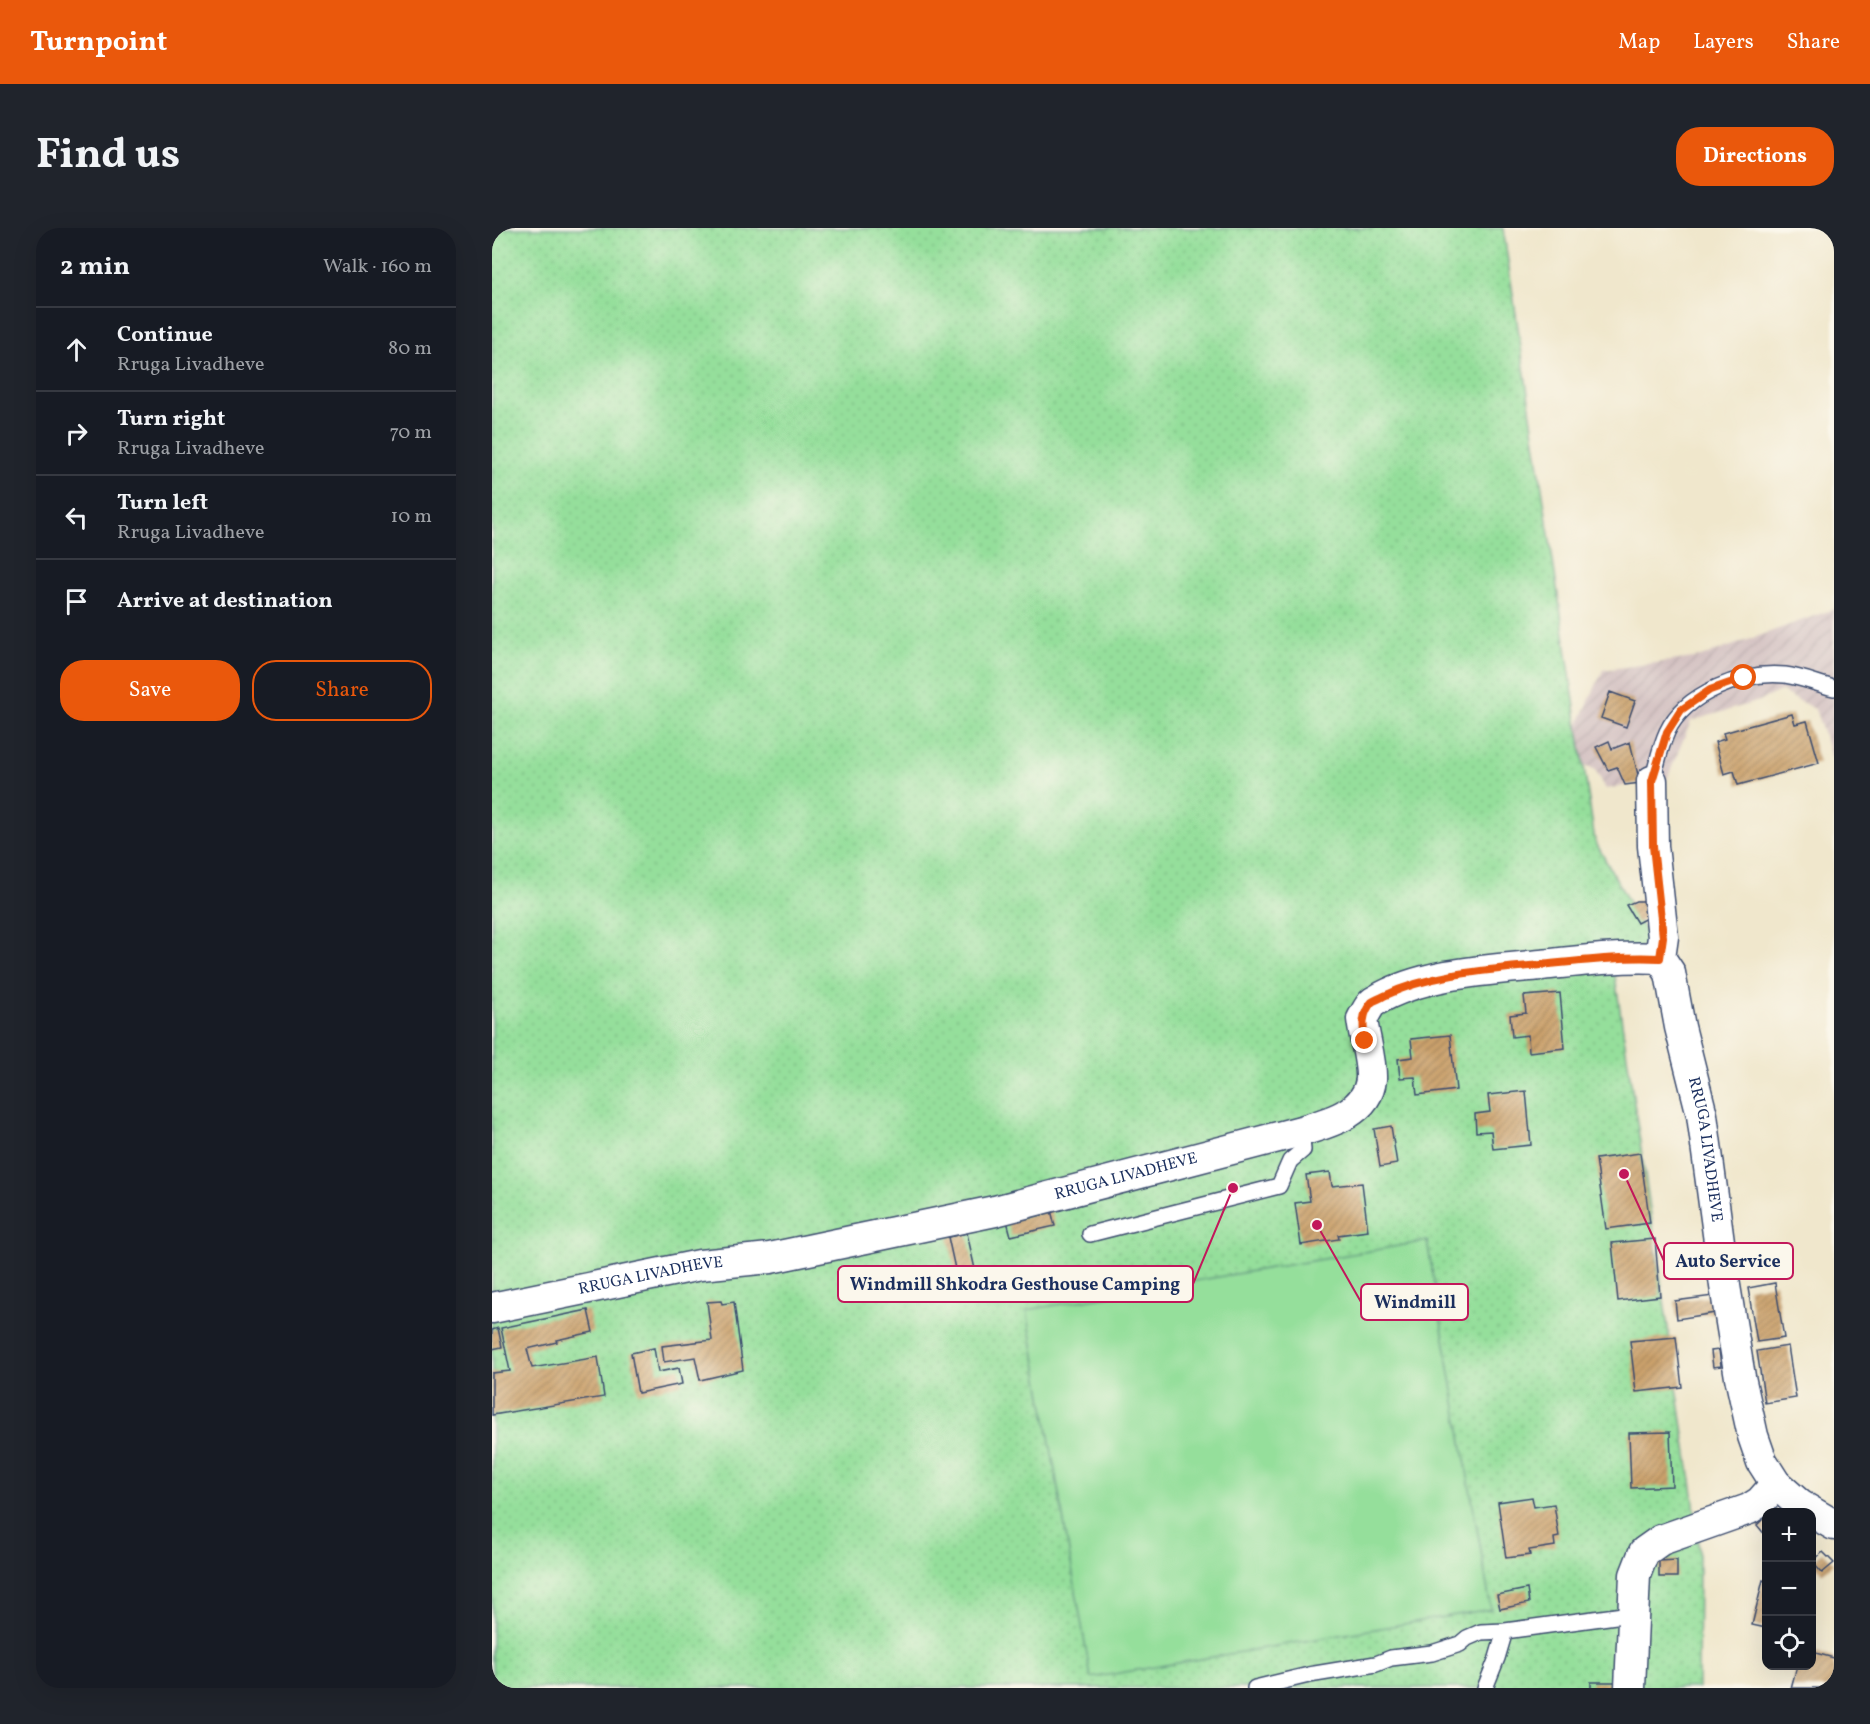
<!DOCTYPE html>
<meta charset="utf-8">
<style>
body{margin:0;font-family:Vollkorn,serif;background:#20242c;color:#f1f3f6}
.controls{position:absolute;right:18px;bottom:18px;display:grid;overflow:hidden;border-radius:12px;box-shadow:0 6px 24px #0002}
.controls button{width:54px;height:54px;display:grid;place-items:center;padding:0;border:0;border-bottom:2px solid #363941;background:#171b24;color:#f1f3f6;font:30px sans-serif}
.stop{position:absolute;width:18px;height:18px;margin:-14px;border:4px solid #ea580c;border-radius:50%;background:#fff}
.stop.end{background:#ea580c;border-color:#fff;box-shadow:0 2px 6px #0008}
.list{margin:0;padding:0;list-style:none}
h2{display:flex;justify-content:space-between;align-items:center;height:78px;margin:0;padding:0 24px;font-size:26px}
h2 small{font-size:20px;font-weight:400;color:#9ea1a6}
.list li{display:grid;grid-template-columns:39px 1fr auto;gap:18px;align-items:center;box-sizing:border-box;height:84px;padding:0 24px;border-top:2px solid #363941}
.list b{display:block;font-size:22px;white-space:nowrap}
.list p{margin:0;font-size:20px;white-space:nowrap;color:#9ea1a6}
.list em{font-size:20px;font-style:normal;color:#9ea1a6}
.actions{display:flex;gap:12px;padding:18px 24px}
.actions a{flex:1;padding:14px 0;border:2px solid #ea580c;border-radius:24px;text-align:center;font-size:21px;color:#ea580c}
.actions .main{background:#ea580c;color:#fff}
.icon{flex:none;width:33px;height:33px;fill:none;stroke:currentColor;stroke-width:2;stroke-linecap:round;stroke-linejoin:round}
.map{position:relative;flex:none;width:1342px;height:1460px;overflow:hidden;border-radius:24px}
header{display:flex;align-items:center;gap:36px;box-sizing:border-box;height:84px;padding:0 30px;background:#ea580c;color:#fff}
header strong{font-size:28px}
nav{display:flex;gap:33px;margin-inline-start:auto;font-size:21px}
.intro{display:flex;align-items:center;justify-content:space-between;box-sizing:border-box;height:144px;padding:0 36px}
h1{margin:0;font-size:42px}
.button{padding:15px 27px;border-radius:24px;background:#ea580c;color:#fff;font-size:21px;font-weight:700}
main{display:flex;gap:36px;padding:0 36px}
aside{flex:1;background:#171b24;border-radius:24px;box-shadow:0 6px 24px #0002}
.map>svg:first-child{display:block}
</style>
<header>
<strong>Turnpoint</strong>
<nav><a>Map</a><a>Layers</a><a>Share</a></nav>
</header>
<div class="intro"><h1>Find us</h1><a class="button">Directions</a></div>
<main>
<aside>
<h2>2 min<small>Walk · 160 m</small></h2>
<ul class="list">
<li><svg class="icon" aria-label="ahead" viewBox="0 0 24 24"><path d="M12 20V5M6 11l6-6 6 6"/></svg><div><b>Continue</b><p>Rruga Livadheve</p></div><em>80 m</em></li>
<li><svg class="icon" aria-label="right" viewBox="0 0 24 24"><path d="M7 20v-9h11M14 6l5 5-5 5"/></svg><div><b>Turn right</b><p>Rruga Livadheve</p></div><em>70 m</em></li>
<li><svg class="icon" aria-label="left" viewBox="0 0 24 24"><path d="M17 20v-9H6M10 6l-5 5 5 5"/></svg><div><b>Turn left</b><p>Rruga Livadheve</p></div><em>10 m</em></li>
<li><svg class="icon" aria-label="arrive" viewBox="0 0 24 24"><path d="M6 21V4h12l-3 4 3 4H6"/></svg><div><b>Arrive at destination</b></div></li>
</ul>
<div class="actions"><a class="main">Save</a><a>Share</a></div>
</aside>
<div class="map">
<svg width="1342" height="1460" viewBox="0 0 1342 1460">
<defs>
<pattern id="industrial-furrows" width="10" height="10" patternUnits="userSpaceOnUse" patternTransform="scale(1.5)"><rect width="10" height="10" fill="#d2bfc0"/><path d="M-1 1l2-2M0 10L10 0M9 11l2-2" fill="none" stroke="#b4a4a7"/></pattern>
<pattern id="green-dots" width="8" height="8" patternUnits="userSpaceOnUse" patternTransform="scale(1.5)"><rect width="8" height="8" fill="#95df9b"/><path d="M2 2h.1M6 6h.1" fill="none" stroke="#80c088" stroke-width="1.8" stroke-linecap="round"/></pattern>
<pattern id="building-hatch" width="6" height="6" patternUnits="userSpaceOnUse" patternTransform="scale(1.5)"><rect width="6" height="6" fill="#cba16c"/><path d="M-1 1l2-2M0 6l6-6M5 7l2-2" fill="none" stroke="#a4845c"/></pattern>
</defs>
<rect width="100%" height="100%" fill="#fbf7ec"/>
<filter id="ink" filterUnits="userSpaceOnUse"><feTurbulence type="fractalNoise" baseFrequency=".0167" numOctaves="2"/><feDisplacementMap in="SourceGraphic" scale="12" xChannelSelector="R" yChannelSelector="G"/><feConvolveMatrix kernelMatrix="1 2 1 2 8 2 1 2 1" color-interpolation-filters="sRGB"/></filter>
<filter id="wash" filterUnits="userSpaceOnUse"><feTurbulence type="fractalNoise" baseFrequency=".008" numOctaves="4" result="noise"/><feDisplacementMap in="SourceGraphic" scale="24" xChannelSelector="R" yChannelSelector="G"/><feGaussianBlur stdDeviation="1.35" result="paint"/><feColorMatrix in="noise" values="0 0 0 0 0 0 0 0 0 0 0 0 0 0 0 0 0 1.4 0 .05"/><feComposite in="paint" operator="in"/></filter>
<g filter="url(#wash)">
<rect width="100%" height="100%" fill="#f0e7cc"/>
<!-- industrial -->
<path fill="url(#industrial-furrows)" d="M1342,381V531L1339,528L1323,481L1288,463L1267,473L1199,493L1174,553H1160L1114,561L1103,541L1070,533L1111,442L1209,429Z"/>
<!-- green -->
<path fill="url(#green-dots)" stroke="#58877c" stroke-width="1.5" d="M0,0H1011L1103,613L1161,718L1119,722L1201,1266L1207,1323L1206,1460H0Z"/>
<!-- pitch -->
<path fill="#95df9b" stroke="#58877c" stroke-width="1.5" d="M935,1013L999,1381L599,1450L535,1082Z"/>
<g id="blocks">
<!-- building -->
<path fill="url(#building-hatch)" d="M1118,464L1143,473L1134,499L1109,490Z
M1300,486L1303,496L1315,493L1327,535L1246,557L1242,543L1232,546L1223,514L1233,511L1231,505Z
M1117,513L1120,521L1138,514L1148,555L1133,557L1125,539L1116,542L1104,519Z
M1144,673H1153L1162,686L1145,695L1134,677Z
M1068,765L1073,820L1037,824L1036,807L1020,809L1018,787L1034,785L1032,768Z
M958,807L964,862L925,867L923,849L908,850L906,831L921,829L919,811Z
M1034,863L1039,917L1001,921L999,903L984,904L983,886L998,884L996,867Z
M899,898L905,936L888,939L882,901Z
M1148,925L1158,995L1114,1001L1104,931Z
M838,944L840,958L870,955L876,1003L846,1007L847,1011L809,1017L803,975L818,973L814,947Z
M559,982L563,998L519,1008L515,993Z
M475,1005L486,1055L467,1059L456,1009Z
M1163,1011L1168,1068L1126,1073L1120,1015Z
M1283,1055L1292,1110L1265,1114L1256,1060Z
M1221,1068L1223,1085L1185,1091L1183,1073Z
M229,1073L230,1076L242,1074L251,1142L208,1152L203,1129L172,1134L170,1118L220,1112L215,1074Z
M96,1082L101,1104L64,1112L65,1114L35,1121L40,1140L106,1129L112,1169L0,1187V1145L18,1143L9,1100Z
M6,1100L10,1119L0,1121V1102Z
M1184,1109L1190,1159L1144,1164L1138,1113Z
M1296,1118L1304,1170L1273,1175L1265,1123Z
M162,1120L166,1144L187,1140L190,1156L146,1165L139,1125Z
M1227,1122L1229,1138L1221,1139L1219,1123Z
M1178,1204L1180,1258L1139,1260L1137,1205Z
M1040,1269L1042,1279L1062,1276L1067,1309L1062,1310L1063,1318L1037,1322L1038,1327L1014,1330L1006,1274Z
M1274,1288V1308L1265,1297Z
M1331,1324L1342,1335L1330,1345L1322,1336L1320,1338V1327L1323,1331Z
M1185,1332V1349H1167V1333Z
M1271,1352L1274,1353V1400L1260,1397Z
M1035,1361L1037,1375L1008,1381L1005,1367Z
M1320,1424L1342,1430V1460H1299L1305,1438H1320Z
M1099,1454H1129V1460H1099Z"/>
</g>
</g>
<g filter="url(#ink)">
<use href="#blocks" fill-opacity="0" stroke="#3b4b6e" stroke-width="1.5"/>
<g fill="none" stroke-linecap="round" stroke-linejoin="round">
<!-- service casing -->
<g stroke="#3b4b6e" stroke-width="18">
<path id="service" d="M1160,553C1165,537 1168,519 1175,504C1193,465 1251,443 1293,447C1309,449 1326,456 1342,460
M598,1006L787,958L798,933L811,922L809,903
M763,1460L817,1447L884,1436L899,1430L940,1425L968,1416L975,1410L989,1404L1013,1403
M993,1460L1005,1430L1013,1403L1131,1387L1141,1375"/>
</g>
<!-- minor casing -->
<g stroke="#3b4b6e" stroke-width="33">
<g id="minor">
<path id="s1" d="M1160,553L1161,618L1171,709L1168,730L1178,745L1188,799L1210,887L1233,1058L1248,1149L1261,1208L1270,1234L1284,1256L1308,1277L1342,1297"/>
<path id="s2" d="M0,1080L208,1037L278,1030L503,983L809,903C836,895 876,885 879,851C880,834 872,809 870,791C874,785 877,776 883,773C929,745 996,742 1049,737C1088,733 1128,728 1168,730"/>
<path d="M1138,1460L1143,1347L1152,1324L1169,1312L1257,1281L1268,1274L1284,1256"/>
</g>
</g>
<!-- service -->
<use href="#service" stroke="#fff" stroke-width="15"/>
<!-- minor -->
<use href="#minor" stroke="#fff" stroke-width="30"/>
</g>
</g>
<g fill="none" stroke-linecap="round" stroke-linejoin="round" filter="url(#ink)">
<!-- route -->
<path stroke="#ea580c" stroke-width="8" d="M873,813C871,799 869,786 880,774C883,772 889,770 892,768C940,745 997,742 1049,737C1089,733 1128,728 1168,730L1171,709L1161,618L1160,553L1175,504L1189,482L1218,462L1252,450"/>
</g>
<g text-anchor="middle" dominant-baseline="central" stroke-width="4.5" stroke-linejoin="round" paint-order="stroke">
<!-- street labels -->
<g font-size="16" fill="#1b2f5e" stroke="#fbf7ec">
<text stroke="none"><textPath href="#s1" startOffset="376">RRUGA LIVADHEVE</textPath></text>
<text stroke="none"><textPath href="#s2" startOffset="648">RRUGA LIVADHEVE</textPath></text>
<text stroke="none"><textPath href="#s2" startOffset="162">RRUGA LIVADHEVE</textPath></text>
</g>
</g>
<!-- callouts -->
<path fill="none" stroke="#c2185b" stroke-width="2" d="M1132 946L1172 1033M741 960L701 1056M825 997L869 1074"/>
<g fill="#c2185b" stroke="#fbf7ec" stroke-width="2">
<circle cx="1132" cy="946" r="6"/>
<circle cx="741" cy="960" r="6"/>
<circle cx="825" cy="997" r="6"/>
</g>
<g fill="#fbf7ec" stroke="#c2185b" stroke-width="2">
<rect x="1172" y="1015" width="129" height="36" rx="6"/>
<rect x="346" y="1038" width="355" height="36" rx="6"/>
<rect x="869" y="1056" width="107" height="36" rx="6"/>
</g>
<g font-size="18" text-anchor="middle" font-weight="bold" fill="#1b2f5e">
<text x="1236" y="1039">Auto Service</text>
<text x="523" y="1062">Windmill Shkodra Gesthouse Camping</text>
<text x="923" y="1080">Windmill</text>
</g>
</svg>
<div class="controls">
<button>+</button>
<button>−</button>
<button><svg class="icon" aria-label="locate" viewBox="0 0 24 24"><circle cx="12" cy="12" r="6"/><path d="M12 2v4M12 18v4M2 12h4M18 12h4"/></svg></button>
</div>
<div class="stop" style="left:1252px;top:450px"></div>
<div class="stop end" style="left:873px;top:813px"></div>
</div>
</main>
